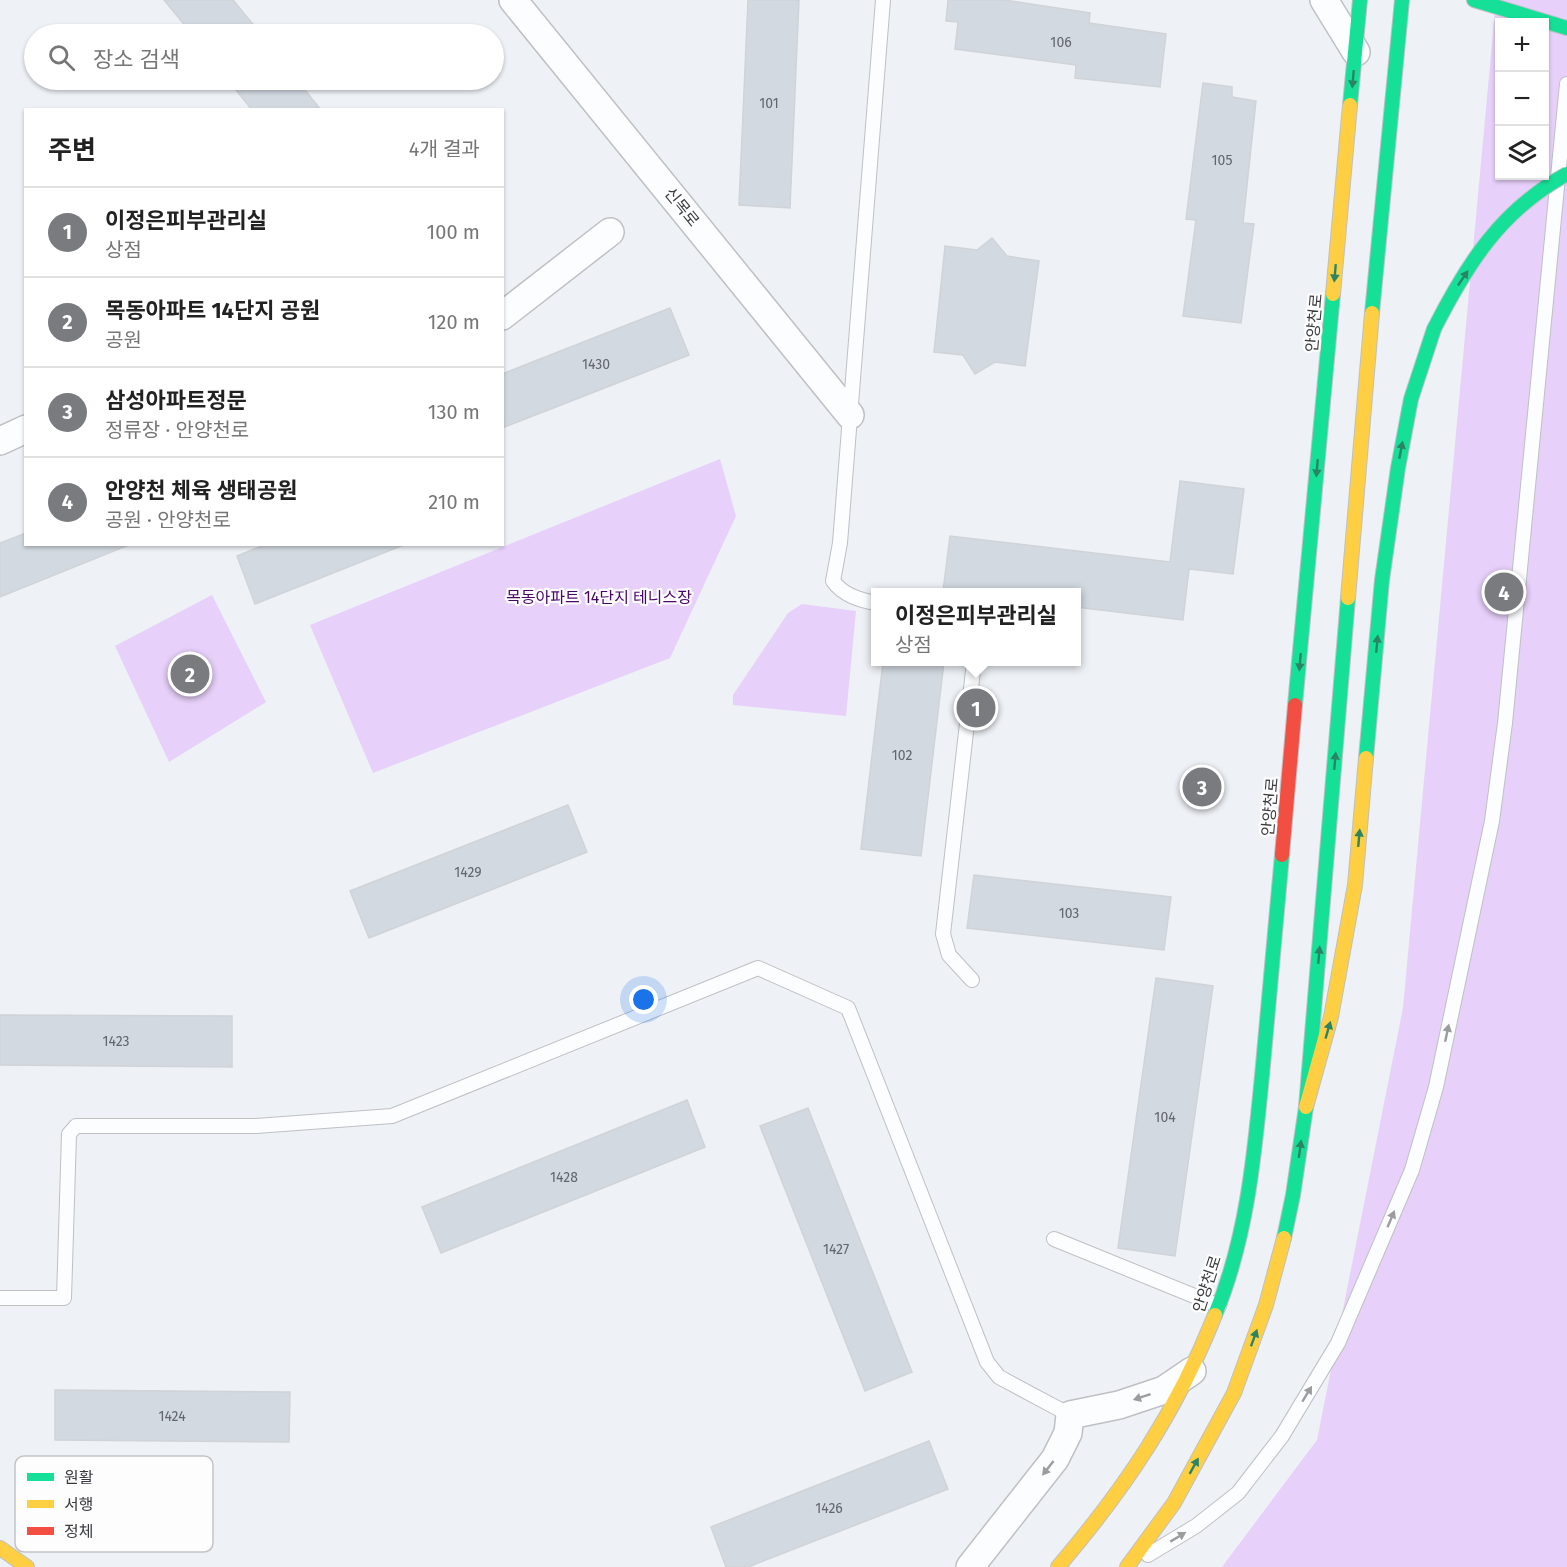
<!DOCTYPE html>
<html lang="ko">
<meta charset="utf-8">
<style>
body{margin:0;font-family:"Fira Sans","Noto Sans KR",sans-serif;background:#f2f2f2;color:#222}
.controls{position:absolute;right:18px;top:18px;display:grid;overflow:hidden;border-radius:0px;box-shadow:0 2px 4px #0004}
.controls button{width:54px;height:54px;display:grid;place-items:center;padding:0;border:0;border-bottom:2px solid #e0e0e0;background:#fff;color:#222;font:30px sans-serif}
.you{position:absolute;left:644px;top:1000px;width:21px;height:21px;margin:-15px;border:4px solid #fff;border-radius:50%;background:#1a73e8;box-shadow:0 0 0 9px #1a73e833}
.badge{display:grid;place-items:center;width:39px;height:39px;border-radius:50%;background:#797b7f;color:#fff;font-size:20px;font-weight:700}
.pin{position:absolute;translate:-50% -50%;border:3px solid #fff;box-shadow:0 2px 6px #0006}
.popup{position:absolute;left:871px;top:588px;width:210px;height:78px;box-sizing:border-box;display:grid;place-content:center;border-radius:0px;background:#fff;filter:drop-shadow(0 2px 4px #0005);font-size:20px;white-space:nowrap;color:#767676}
.popup b{font-size:22px;color:#222}
.popup::after{content:'';position:absolute;left:50%;top:100%;margin-left:-12px;border:12px solid transparent;border-top-color:#fff}
.list{margin:0;padding:0;list-style:none}
h2{display:flex;justify-content:space-between;align-items:center;height:78px;margin:0;padding:0 24px;font-size:26px}
h2 small{font-size:20px;font-weight:400;color:#767676}
.list li{display:grid;grid-template-columns:39px 1fr auto;gap:18px;align-items:center;box-sizing:border-box;height:90px;padding:0 24px;border-top:2px solid #e0e0e0}
.list b{display:block;font-size:22px;white-space:nowrap}
.list p{margin:0;font-size:20px;white-space:nowrap;color:#767676}
.list em{font-size:20px;font-style:normal;color:#767676}
.icon{flex:none;width:33px;height:33px;fill:none;stroke:currentColor;stroke-width:2;stroke-linecap:round;stroke-linejoin:round}
.map{position:relative;flex:none;width:1567px;height:1567px;overflow:hidden}
.search{position:absolute;background:#fff;box-shadow:0 2px 4px #0004;left:24px;top:24px;width:480px;height:66px;display:flex;align-items:center;gap:15px;box-sizing:border-box;padding:0 21px;border-radius:33px;color:#767676;font-size:22px}
.panel{position:absolute;background:#fff;box-shadow:0 2px 4px #0004;left:24px;top:108px;width:480px;height:438px;border-radius:0px}
.map>svg:first-child{display:block}
</style>
<div class="map">
<svg width="1567" height="1567" viewBox="0 0 1567 1567">
<rect width="100%" height="100%" fill="#eef1f6"/>
<!-- green -->
<path fill="#e7d0fa" fill-rule="evenodd" d="M1496,0H1567V1567H1222L1317,1440L1403,1008ZM1500,22H1544V176H1500Z
M720,459L736,516L670,658L373,773L310,625Z
M212,595L266,702L169,762L115,646Z
M802,604L856,611L846,716L733,705V695L788,613Z"/>
<!-- building -->
<path fill="#d2d9e0" stroke="#d0d3d7" stroke-width="1.5" d="M164,0H233L261,34H192Z
M748,0H799L790,208L739,205Z
M948,0H1004L1090,13L1089,23L1166,34L1160,87L1075,78L1076,65L955,49L958,22L946,21Z
M228,80H297L321,110H252Z
M1203,83L1232,87V97L1256,101L1243,223L1254,224L1241,323L1183,316L1196,220L1186,219Z
M992,238L1007,256L1039,261L1025,366L995,362L975,374L963,355L934,352L945,246L977,250Z
M670,308L689,355L502,428V374Z
M1180,481L1244,489L1233,574L1189,569L1183,620L1076,607V592L943,591L950,536L1170,562Z
M26,533V544H131L0,597V543Z
M267,544H406L255,604L237,556Z
M883,662H944L921,856L861,849Z
M568,805L587,852L369,938L350,891Z
M974,875L1171,897L1164,950L967,928Z
M1156,978L1213,986L1175,1256L1118,1248Z
M0,1015L232,1016V1067L0,1065Z
M687,1100L705,1147L441,1253L422,1207Z
M808,1108L912,1372L865,1391L760,1126Z
M55,1390L290,1392L289,1442L55,1440Z
M929,1441L948,1489L748,1567H726L711,1527Z"/>
<g fill="none" stroke-linecap="round" stroke-linejoin="round">
<!-- lane casing -->
<g stroke="#bec0c4" stroke-width="16">
<path id="lane" d="M876,603C859,600 843,595 833,581L840,543L883,0
M972,980L949,955L943,934L974,662
M1054,1239L1219,1306
M0,1298H64L69,1134L76,1126H256L392,1116L758,968L848,1008L987,1362L999,1377L1070,1415
M1148,1555L1196,1526L1238,1493L1282,1436L1338,1343L1412,1170L1436,1087L1492,821L1505,723L1567,84"/>
</g>
<!-- street casing -->
<g stroke="#bec0c4" stroke-width="30">
<path id="street" d="M513,0L850,415
M1324,0L1356,52
M502,316L610,232
M0,441L26,429
M970,1567L1055,1459L1068,1433L1070,1415L1119,1405L1164,1390L1192,1371"/>
</g>
<!-- fast casing -->
<g stroke="#bec0c4" stroke-width="16">
<path id="fast" d="M1474,0L1567,28
M1350,105L1360,0
M1372,313L1402,0
M1295,705L1333,294
M1366,758L1382,580L1398,468L1411,399L1434,329
M1284,1238L1293,1195L1306,1107L1348,598
M1215,1315C1248,1236 1255,1149 1263,1065C1269,995 1275,925 1282,855"/>
</g>
<!-- slow casing -->
<g stroke="#bec0c4" stroke-width="16">
<path id="slow" d="M1333,294L1350,105
M1348,598L1372,313
M1306,1107L1331,1017L1355,885L1366,758
M0,1548L27,1567
M1058,1567C1126,1487 1176,1413 1215,1315
M1127,1567L1174,1503L1234,1393L1266,1305L1284,1238"/>
</g>
<!-- jam casing -->
<g stroke="#bec0c4" stroke-width="16">
<path id="jam" d="M1282,855L1295,705"/>
</g>
<!-- lane -->
<use href="#lane" stroke="#fcfdfe" stroke-width="14"/>
<!-- street -->
<use href="#street" stroke="#fcfdfe" stroke-width="27"/>
<!-- fast -->
<use href="#fast" stroke="#16e098" stroke-width="14"/>
<!-- slow -->
<use href="#slow" stroke="#ffcf43" stroke-width="14"/>
<!-- jam -->
<use href="#jam" stroke="#f24e42" stroke-width="14"/>
<!-- fast-bridge casing -->
<g stroke="#c5c6ce" stroke-width="16" stroke-linecap="butt">
<path id="fast-bridge" d="M1434,329C1467,264 1501,210 1567,174"/>
</g>
<!-- fast-bridge -->
<use href="#fast-bridge" stroke="#16e098" stroke-width="14"/>
</g>
<!-- one-way arrows -->
<defs><path id="oneway-solid" d="M-6-.8H1V-3.2L6.5 0L1 3.2V.8H-6Z" transform="scale(1.5)"/></defs>
<g fill="#2a8567">
<use href="#oneway-solid" transform="translate(1353 79) rotate(95)"/>
<use href="#oneway-solid" transform="translate(1335 273) rotate(95)"/>
<use href="#oneway-solid" transform="translate(1463 278) rotate(-56)"/>
<use href="#oneway-solid" transform="translate(1401 450) rotate(-79)"/>
<use href="#oneway-solid" transform="translate(1317 468) rotate(95)"/>
<use href="#oneway-solid" transform="translate(1377 644) rotate(-85)"/>
<use href="#oneway-solid" transform="translate(1300 662) rotate(95)"/>
<use href="#oneway-solid" transform="translate(1335 761) rotate(-85)"/>
<use href="#oneway-solid" transform="translate(1359 838) rotate(-85)"/>
<use href="#oneway-solid" transform="translate(1319 955) rotate(-85)"/>
<use href="#oneway-solid" transform="translate(1328 1030) rotate(-74)"/>
<use href="#oneway-solid" transform="translate(1300 1149) rotate(-82)"/>
<use href="#oneway-solid" transform="translate(1254 1338) rotate(-70)"/>
<use href="#oneway-solid" transform="translate(1194 1466) rotate(-61)"/>
</g>
<g fill="#9b9c9e">
<use href="#oneway-solid" transform="translate(1447 1033) rotate(-78)"/>
<use href="#oneway-solid" transform="translate(1391 1219) rotate(-67)"/>
<use href="#oneway-solid" transform="translate(1307 1394) rotate(-59)"/>
<use href="#oneway-solid" transform="translate(1142 1397) rotate(162)"/>
<use href="#oneway-solid" transform="translate(1048 1468) rotate(128)"/>
<use href="#oneway-solid" transform="translate(1178 1537) rotate(-31)"/>
</g>
<g text-anchor="middle" dominant-baseline="central" stroke-width="4.5" stroke-linejoin="round" paint-order="stroke">
<!-- number labels -->
<g font-size="14" fill="#63666b">
<text x="1061" y="42">106</text>
<text x="769" y="103">101</text>
<text x="1222" y="160">105</text>
<text x="596" y="364">1430</text>
<text x="902" y="755">102</text>
<text x="468" y="872">1429</text>
<text x="1069" y="913">103</text>
<text x="116" y="1041">1423</text>
<text x="1165" y="1117">104</text>
<text x="564" y="1177">1428</text>
<text x="836" y="1249">1427</text>
<text x="172" y="1416">1424</text>
<text x="829" y="1508">1426</text>
</g>
<!-- street labels -->
<g font-size="16" fill="#3a3b3f" stroke="#fdfdfd">
<text transform="translate(682 207) rotate(51)">신목로</text>
<text transform="translate(1314 323) rotate(-85)">안양천로</text>
<text transform="translate(1270 807) rotate(-85)">안양천로</text>
<text transform="translate(1207 1284) rotate(-72)">안양천로</text>
</g>
<!-- park labels -->
<g font-size="16" fill="#4c066a" stroke="#fdfdfd">
<text x="599" y="597">목동아파트 14단지 테니스장</text>
</g>
</g>
<!-- legend -->
<rect x="15" y="1456" width="198" height="96" rx="9" fill="#fdfdfd" stroke="#c2c3c4" stroke-width="1.5"/>
<rect x="27" y="1473" width="27" height="8" fill="#16e098"/>
<rect x="27" y="1500" width="27" height="8" fill="#ffcf43"/>
<rect x="27" y="1527" width="27" height="8" fill="#f24e42"/>
<g font-size="16" fill="#3a3b3f">
<text x="64" y="1483">원활</text>
<text x="64" y="1510">서행</text>
<text x="64" y="1537">정체</text>
</g>
</svg>
<div class="controls">
<button>+</button>
<button>−</button>
<button><svg class="icon" aria-label="layers" viewBox="0 0 24 24"><path d="M12 4l9 5-9 5-9-5zM3 14l9 5 9-5"/></svg></button>
</div>
<div class="you"></div>
<div class="pin badge" style="left:976px;top:708px">1</div>
<div class="popup"><b>이정은피부관리실</b>상점</div>
<div class="pin badge" style="left:190px;top:674px">2</div>
<div class="pin badge" style="left:1202px;top:787px">3</div>
<div class="pin badge" style="left:1504px;top:592px">4</div>
<div class="search"><svg class="icon" aria-label="search" viewBox="0 0 24 24"><circle cx="10" cy="10" r="6"/><path d="M15 15l6 6"/></svg>장소 검색</div>
<section class="panel">
<h2>주변<small>4개 결과</small></h2>
<ul class="list">
<li><span class="badge">1</span><div><b>이정은피부관리실</b><p>상점</p></div><em>100 m</em></li>
<li><span class="badge">2</span><div><b>목동아파트 14단지 공원</b><p>공원</p></div><em>120 m</em></li>
<li><span class="badge">3</span><div><b>삼성아파트정문</b><p>정류장 · 안양천로</p></div><em>130 m</em></li>
<li><span class="badge">4</span><div><b>안양천 체육 생태공원</b><p>공원 · 안양천로</p></div><em>210 m</em></li>
</ul>
</section>
</div>
